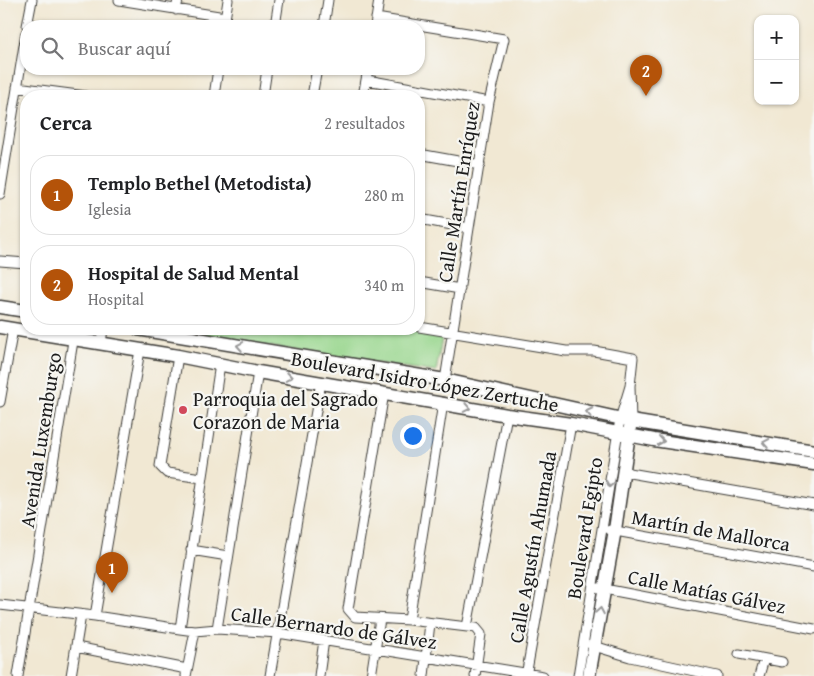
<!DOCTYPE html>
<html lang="es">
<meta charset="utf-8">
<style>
body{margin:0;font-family:"Gentium Book Plus",serif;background:#f6f6f6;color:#202124}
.controls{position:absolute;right:15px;top:15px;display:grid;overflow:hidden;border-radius:10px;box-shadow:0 1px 4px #0004}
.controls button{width:45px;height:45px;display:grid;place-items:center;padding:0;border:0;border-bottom:1px solid #e0e0e0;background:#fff;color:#202124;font:25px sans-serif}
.you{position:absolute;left:412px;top:435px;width:18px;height:18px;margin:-12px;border:4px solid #fff;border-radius:50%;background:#1a73e8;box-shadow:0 0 0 8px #1a73e833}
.badge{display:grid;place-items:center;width:32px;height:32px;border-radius:50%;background:#b45309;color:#fff;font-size:16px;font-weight:700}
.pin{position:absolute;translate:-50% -41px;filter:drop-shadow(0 1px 2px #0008)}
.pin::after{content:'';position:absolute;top:26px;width:18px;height:15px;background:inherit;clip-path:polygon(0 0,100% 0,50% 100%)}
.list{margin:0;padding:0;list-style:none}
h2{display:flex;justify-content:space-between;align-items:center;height:65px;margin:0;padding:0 20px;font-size:21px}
h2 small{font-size:16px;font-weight:400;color:#757577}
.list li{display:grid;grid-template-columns:32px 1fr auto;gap:15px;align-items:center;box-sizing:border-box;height:80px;margin:0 10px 10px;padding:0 10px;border:1px solid #e0e0e0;border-radius:20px}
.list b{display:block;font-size:19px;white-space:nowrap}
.list p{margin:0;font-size:16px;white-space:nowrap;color:#757577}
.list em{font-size:16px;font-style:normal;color:#757577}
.icon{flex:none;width:28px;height:28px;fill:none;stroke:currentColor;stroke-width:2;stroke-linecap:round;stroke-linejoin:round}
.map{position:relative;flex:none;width:814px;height:676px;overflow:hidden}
.search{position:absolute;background:#fff;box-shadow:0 1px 4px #0004;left:20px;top:20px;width:405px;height:55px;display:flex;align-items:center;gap:12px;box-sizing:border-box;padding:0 18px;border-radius:20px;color:#757577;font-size:19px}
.panel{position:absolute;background:#fff;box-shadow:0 1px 4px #0004;left:20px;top:90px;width:405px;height:245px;border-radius:20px}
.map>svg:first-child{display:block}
</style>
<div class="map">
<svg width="814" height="676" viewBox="0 0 814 676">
<rect width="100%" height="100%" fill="#f6f6f2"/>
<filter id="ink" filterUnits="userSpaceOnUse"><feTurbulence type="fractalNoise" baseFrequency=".02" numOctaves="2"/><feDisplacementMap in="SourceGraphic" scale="10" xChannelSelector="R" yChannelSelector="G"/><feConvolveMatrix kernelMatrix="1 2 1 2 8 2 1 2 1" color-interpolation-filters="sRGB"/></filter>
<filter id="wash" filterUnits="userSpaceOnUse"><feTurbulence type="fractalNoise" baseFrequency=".0096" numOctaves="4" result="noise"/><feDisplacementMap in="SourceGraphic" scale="20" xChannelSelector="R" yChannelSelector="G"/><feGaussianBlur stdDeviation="1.12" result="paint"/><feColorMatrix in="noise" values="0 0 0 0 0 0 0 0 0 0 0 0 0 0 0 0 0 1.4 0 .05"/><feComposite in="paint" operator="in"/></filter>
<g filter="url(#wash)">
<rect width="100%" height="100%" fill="#f1e8d3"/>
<!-- green -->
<path fill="#97d68c" stroke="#5a7954" d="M199,329H416L443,333L436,372L208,337Z"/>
</g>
<g filter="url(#ink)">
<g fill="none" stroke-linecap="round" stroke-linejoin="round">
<!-- street casing -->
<g stroke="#3c3b37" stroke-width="11">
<path id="street" d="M119,0L225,17
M176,10L178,0
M376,18L504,39L489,102L445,380
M27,26L32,0
M224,26L228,0
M275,26L279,0
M324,26L328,0
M375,26L379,0
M367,80L489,102
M17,87L86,96
M214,96L218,69
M263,96L267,69
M312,96L317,69
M363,96L368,69
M419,154L480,165
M0,194L26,33
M419,219L469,228
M0,261L26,263
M419,282L460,289
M419,327L566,351H594L633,358L630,386L631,421
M101,343L103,329
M178,356L160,466L167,473L202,478
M384,393L348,609L355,617L409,620L476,628L481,634L475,676
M0,402L13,329
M624,472L814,505
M610,530L814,567
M191,550L228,556
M599,588L814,629
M0,605L95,616L180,629L195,631L217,629L278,633L543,676
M95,616L140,350
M409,620L443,403
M467,627L507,415
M180,629L220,364
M217,629L258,372
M591,645L630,657L717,676
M76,647L187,669
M739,654L782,662
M18,676L75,329
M71,676L81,615
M186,676L195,631
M270,676L321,382
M319,676L324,640
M371,676L380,619
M424,676L430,623
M526,676L571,424
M578,676L620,419L630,386
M759,676L764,659"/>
</g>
<!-- secondary casing -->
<g stroke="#3c3b37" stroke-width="15">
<path id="secondary" d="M0,307L26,311
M0,327L178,356L258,372L507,415L571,424L654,440L814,464
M138,329L445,380L631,421L814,451
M589,676L615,530L630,427"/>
</g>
<!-- street -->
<use href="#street" stroke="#fff" stroke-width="9"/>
<!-- secondary -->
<use href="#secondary" stroke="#fff" stroke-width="12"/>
</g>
<!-- one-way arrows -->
<defs><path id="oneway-chevron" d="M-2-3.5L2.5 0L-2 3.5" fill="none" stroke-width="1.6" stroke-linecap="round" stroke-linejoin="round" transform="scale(1.25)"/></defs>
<g stroke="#999">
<use href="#oneway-chevron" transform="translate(240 346) rotate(-170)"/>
<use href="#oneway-chevron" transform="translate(289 377) rotate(9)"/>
<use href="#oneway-chevron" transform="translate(467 408) rotate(11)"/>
<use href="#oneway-chevron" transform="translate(589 412) rotate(-168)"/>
<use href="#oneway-chevron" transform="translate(661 441) rotate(9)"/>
<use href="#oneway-chevron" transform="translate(766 443) rotate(-170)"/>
<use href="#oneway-chevron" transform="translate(610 484) rotate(99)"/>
<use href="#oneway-chevron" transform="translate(600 611) rotate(-80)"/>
</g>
</g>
<!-- markers -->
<circle fill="#d1495b" stroke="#f6f6f2" stroke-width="2" cx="183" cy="410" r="5"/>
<g text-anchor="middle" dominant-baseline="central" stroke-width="4.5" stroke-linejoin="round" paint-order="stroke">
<!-- street labels -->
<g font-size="20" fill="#1c1c1c" stroke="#f6f6f2">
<text transform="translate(458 192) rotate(-81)">Calle Martín Enríquez</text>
<text transform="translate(425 381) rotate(10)">Boulevard Isidro López Zertuche</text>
<text transform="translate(40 440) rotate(-81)">Avenida Luxemburgo</text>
<text transform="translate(584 528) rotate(-81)">Boulevard Egipto</text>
<text transform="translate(711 530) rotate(10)">Martín de Mallorca</text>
<text transform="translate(532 547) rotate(-80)">Calle Agustín Ahumada</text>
<text transform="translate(707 591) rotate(11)">Calle Matías Gálvez</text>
<text transform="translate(334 627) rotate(8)">Calle Bernardo de Gálvez</text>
</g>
<!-- poi labels -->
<g font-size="20" fill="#1c1c1c" stroke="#f6f6f2" text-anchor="start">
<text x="193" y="398">Parroquia del Sagrado<tspan x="193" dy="23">Corazon de Maria</tspan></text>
</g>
</g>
</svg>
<div class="controls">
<button>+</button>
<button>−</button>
</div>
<div class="you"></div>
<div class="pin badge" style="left:112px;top:593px">1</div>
<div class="pin badge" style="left:646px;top:96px">2</div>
<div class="search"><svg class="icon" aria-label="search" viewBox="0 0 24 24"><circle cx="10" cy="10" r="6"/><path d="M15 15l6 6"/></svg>Buscar aquí</div>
<section class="panel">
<h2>Cerca<small>2 resultados</small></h2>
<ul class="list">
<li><span class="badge">1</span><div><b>Templo Bethel (Metodista)</b><p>Iglesia</p></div><em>280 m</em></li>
<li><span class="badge">2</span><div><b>Hospital de Salud Mental</b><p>Hospital</p></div><em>340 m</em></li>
</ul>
</section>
</div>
